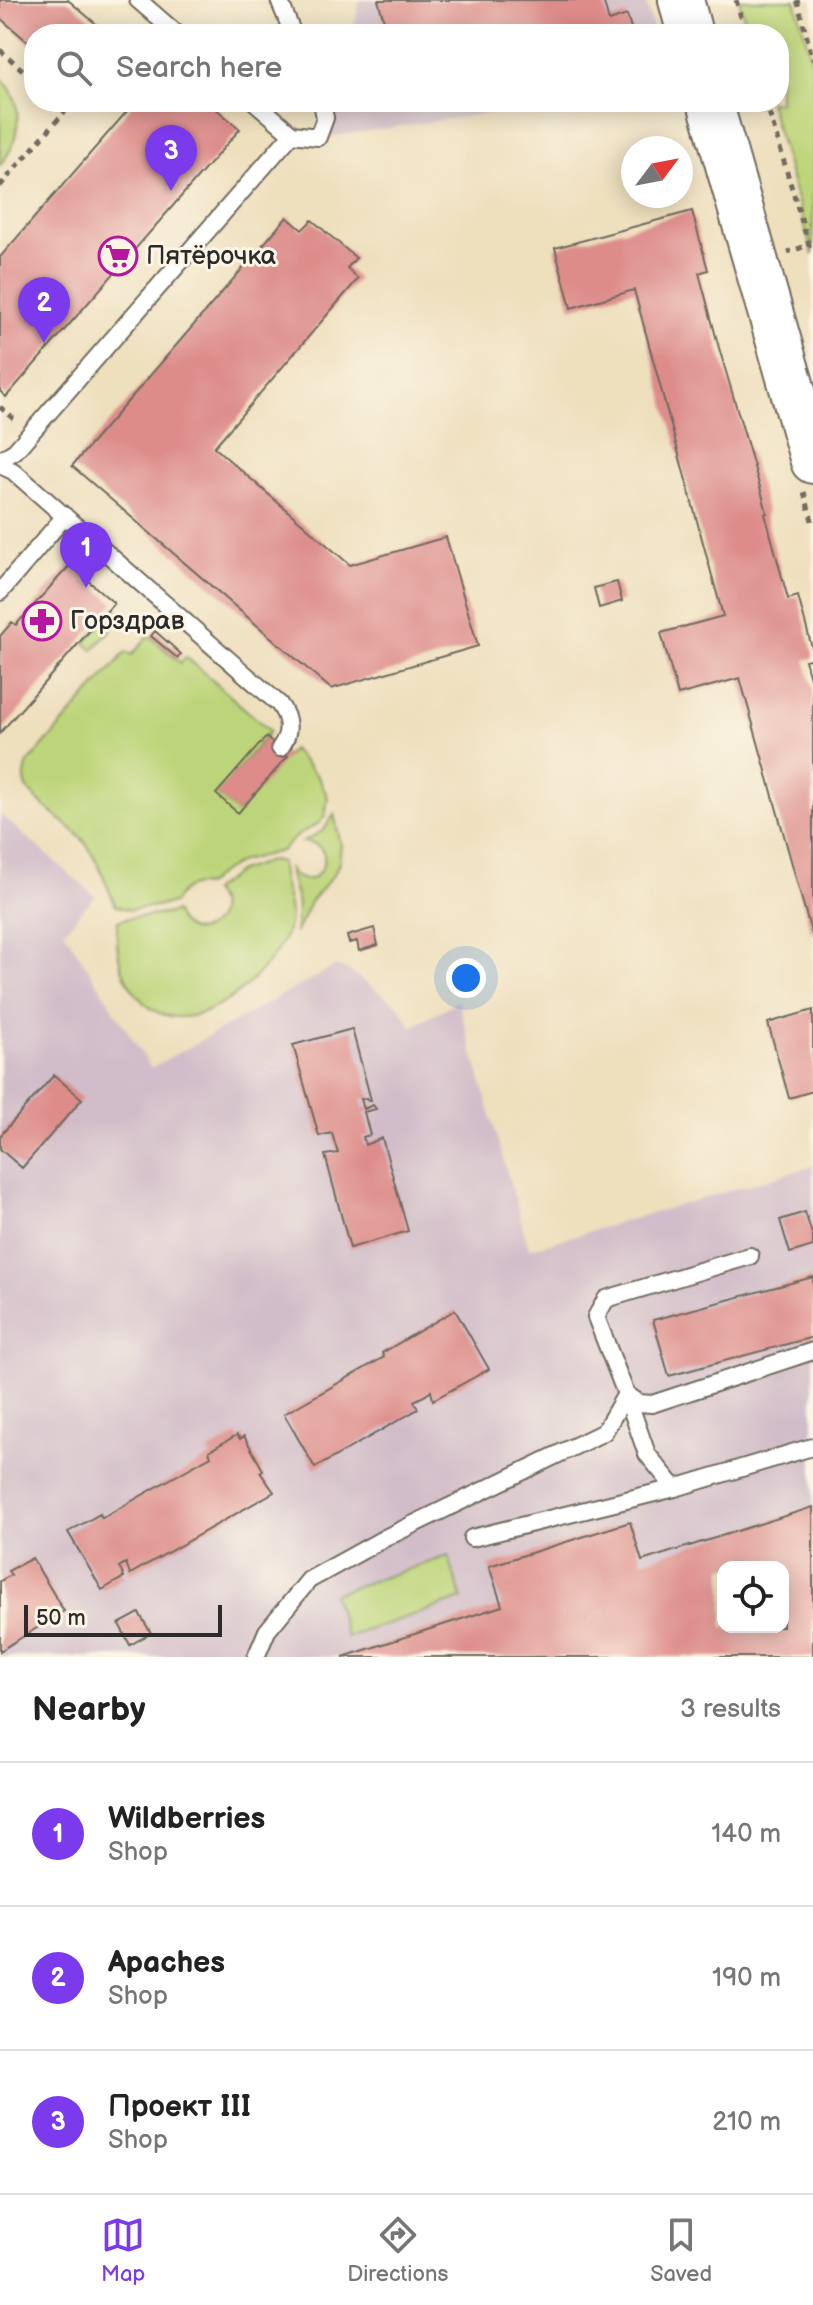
<!DOCTYPE html>
<meta charset="utf-8">
<style>
body{margin:0;font-family:"Balsamiq Sans",sans-serif;background:#f2f2f2;color:#222}
.controls{position:absolute;right:24px;bottom:24px;display:grid;overflow:hidden;border-radius:16px;box-shadow:0 4px 20px #0003}
.controls button{width:72px;height:72px;display:grid;place-items:center;padding:0;border:0;border-bottom:2px solid #e0e0e0;background:#fff;color:#222;font:40px sans-serif}
.compass{position:absolute;left:621px;top:136px;width:72px;height:72px;border-radius:50%;background:#fff;box-shadow:0 4px 20px #0003;rotate:58deg}
.scale{position:absolute;left:24px;bottom:20px;width:198px;box-sizing:border-box;padding-left:8px;border:4px solid #2b2b2b;border-top:0;font-size:22px;line-height:28px;white-space:nowrap;color:#2b2b2b;-webkit-text-stroke:6px #fcf5e5;paint-order:stroke}
.you{position:absolute;left:466px;top:978px;width:28px;height:28px;margin:-20px;border:6px solid #fff;border-radius:50%;background:#1a73e8;box-shadow:0 0 0 12px #1a73e833}
.badge{display:grid;place-items:center;width:52px;height:52px;border-radius:50%;background:#7c3aed;color:#fff;font-size:26px;font-weight:700}
.pin{position:absolute;translate:-50% -66px;filter:drop-shadow(0 2px 4px #0008)}
.pin::after{content:'';position:absolute;top:42px;width:28px;height:24px;background:inherit;clip-path:polygon(0 0,100% 0,50% 100%)}
.list{margin:0;padding:0;list-style:none}
h2{display:flex;justify-content:space-between;align-items:center;height:104px;margin:0;padding:0 32px;font-size:34px}
h2 small{font-size:26px;font-weight:400;color:#767676}
.list li{display:grid;grid-template-columns:52px 1fr auto;gap:24px;align-items:center;box-sizing:border-box;height:144px;padding:0 32px;border-top:2px solid #e0e0e0}
.list b{display:block;font-size:30px;white-space:nowrap}
.list p{margin:0;font-size:26px;white-space:nowrap;color:#767676}
.list em{font-size:26px;font-style:normal;color:#767676}
.icon{flex:none;width:44px;height:44px;fill:none;stroke:currentColor;stroke-width:2;stroke-linecap:round;stroke-linejoin:round}
.map{position:relative;flex:none;width:813px;height:1657px;overflow:hidden}
.search{position:absolute;background:#fff;box-shadow:0 4px 20px #0003;left:24px;right:24px;top:24px;height:88px;display:flex;align-items:center;gap:20px;box-sizing:border-box;padding:0 28px;border-radius:32px;color:#767676;font-size:30px}
.sheet{height:536px;background:#fff}
nav{display:flex;justify-content:space-around;align-items:center;box-sizing:border-box;height:112px;border-top:2px solid #e0e0e0;background:#fff;font-size:22px;color:#767676}
nav a{display:grid;justify-items:center;gap:4px}
nav .on{color:#7c3aed}
.map>svg:first-child{display:block}
</style>
<div class="map">
<svg width="813" height="1657" viewBox="0 0 813 1657">
<rect width="100%" height="100%" fill="#fcf5e5"/>
<filter id="ink" filterUnits="userSpaceOnUse"><feTurbulence type="fractalNoise" baseFrequency=".0125" numOctaves="2"/><feDisplacementMap in="SourceGraphic" scale="16" xChannelSelector="R" yChannelSelector="G"/><feConvolveMatrix kernelMatrix="1 2 1 2 8 2 1 2 1" color-interpolation-filters="sRGB"/></filter>
<filter id="wash" filterUnits="userSpaceOnUse"><feTurbulence type="fractalNoise" baseFrequency=".006" numOctaves="4" result="noise"/><feDisplacementMap in="SourceGraphic" scale="32" xChannelSelector="R" yChannelSelector="G"/><feGaussianBlur stdDeviation="1.8" result="paint"/><feColorMatrix in="noise" values="0 0 0 0 0 0 0 0 0 0 0 0 0 0 0 0 0 1.4 0 .05"/><feComposite in="paint" operator="in"/></filter>
<g filter="url(#wash)">
<rect width="100%" height="100%" fill="#eedfbd"/>
<!-- industrial -->
<path fill="#d1bdc9" fill-rule="evenodd" d="M360,0H645L655,34H352Z
M336,102H563L327,137Z
M0,814L95,896L64,931L151,1068L335,966L349,971L399,1006L412,1027L458,1001L529,1249L813,1166V1657H0ZM723,1567H783V1627H723Z"/>
<!-- green -->
<path fill="#bdd57a" stroke="#748052" stroke-width="2" d="M739,0H795L813,64V255L769,102H779V34H749Z
M0,77C26,100 21,141 0,165Z
M116,608L124,615L93,650L85,643Z
M149,636L181,663L186,657L270,731L217,794L238,813L292,749L318,777L325,791L328,798L325,815L319,823L298,835L281,851L241,861L219,874L205,886C190,883 180,889 174,903L130,910L116,906C105,883 99,859 82,839C69,824 34,802 27,787C23,779 25,771 28,763L126,652L132,655Z
M334,814L341,845L339,863L334,874L310,902L295,934L298,904L288,867C311,906 348,843 303,842L324,830Z
M273,860L281,862C279,885 295,904 288,928C283,945 270,961 258,974C220,1015 161,1043 127,980C118,963 115,940 118,921C130,915 157,917 175,912C187,950 238,923 212,891L239,871Z
M448,1556L462,1599L347,1637L333,1594Z"/>
<g id="blocks">
<!-- building -->
<path fill="#dd8c8a" fill-rule="evenodd" d="M0,0H68L102,29L97,34H34V47L0,18Z
M378,0H603L609,21L627,15L633,34H388Z
M135,102H208L240,129L6,397L0,391V257Z
M692,211L708,270L699,273L719,348L762,494L767,513L765,514L788,599L798,596L813,652V658L805,660L813,689V939L740,678L678,695L661,633L723,616L634,290L571,308L555,248Z
M287,217L302,230L312,220L356,258L347,268L358,279L214,447L350,565L446,537L478,646L331,689L72,466Z
M70,565L114,603L0,733V636L12,622L16,625Z
M617,582L622,601L599,608L594,588Z
M155,631L181,654L177,658L151,636Z
M266,737L288,756L238,813L216,794Z
M374,928L378,945L359,951L357,941L349,943L347,936Z
M813,1010V1091L789,1098L768,1023Z
M352,1029L371,1100L368,1101L367,1098L361,1099L364,1109L373,1105L376,1109L364,1112L370,1135L363,1137L365,1145L382,1138L408,1231L350,1248L325,1155L338,1153L335,1144L332,1133L319,1136L293,1045Z
M54,1075L82,1099L22,1168L0,1149V1136Z
M805,1212L813,1237V1246L790,1253L780,1220Z
M813,1277V1337L669,1376L653,1320Z
M455,1310L489,1369L433,1400L431,1391L426,1395L414,1401L418,1409L315,1468L284,1414L384,1357L382,1353Z
M237,1435L240,1439L244,1436L263,1470L260,1472L274,1492L130,1574L126,1563L119,1567L124,1577L102,1590L68,1532L100,1514L102,1518L174,1477L211,1456L209,1451Z
M813,1507V1657H343L502,1606L489,1566L630,1522L642,1561ZM723,1567H783V1627H723Z
M32,1558L64,1611L0,1651V1581L11,1575L8,1571Z
M139,1613L151,1633L130,1645L119,1624Z"/>
</g>
</g>
<g filter="url(#ink)">
<use href="#blocks" fill-opacity="0" stroke="#6f6a5e" stroke-width="2"/>
<g fill="none" stroke-linecap="round" stroke-linejoin="round">
<!-- lane casing -->
<g stroke="#6f6a5e" stroke-width="20">
<path id="lane" d="M138,0L177,34
M279,0L293,34
M292,134L318,137L325,118L322,102
M0,460L15,451L292,134L255,102
M0,465L13,471L279,704C290,719 291,733 280,748
M0,592L65,516
M750,1256L606,1299L596,1317L626,1394L639,1403L652,1404L813,1351
M626,1394L647,1454L675,1488L812,1447
M472,1538L675,1488
M256,1657L267,1631L309,1580L385,1538L604,1432L626,1394"/>
</g>
<!-- secondary casing -->
<g stroke="#6f6a5e" stroke-width="48">
<path id="secondary" d="M681,0L690,34
M710,102L813,461"/>
</g>
<!-- path -->
<path stroke="#6f6a5e" stroke-width="5" stroke-dasharray="6 6" stroke-linecap="butt" d="M736,0L746,34
M797,0L813,60
M132,34L140,25
M0,50L34,80
M59,102L67,109L73,102
M766,102L809,245L788,252
M0,186L67,109
M0,407L17,422
M804,492L813,524"/>
<!-- lane -->
<use href="#lane" stroke="#fff" stroke-width="16"/>
<!-- secondary -->
<use href="#secondary" stroke="#fff" stroke-width="44"/>
</g>
</g>
<!-- icons -->
<defs>
<g id="supermarket-ring" transform="scale(2)"><circle r="9.5" fill="#fcf5e5" stroke="#b5179e" stroke-width="1.5"/><path d="M-6-5.5h2.5l.6 2H6L4.5 2H-2.5L-4.4-4H-6ZM-1.5 3.2a1.3 1.3 0 1 0 .1 0ZM3 3.2a1.3 1.3 0 1 0 .1 0Z" fill="#b5179e"/></g>
<g id="pharmacy-ring" transform="scale(2)"><circle r="9.5" fill="#fcf5e5" stroke="#b5179e" stroke-width="1.5"/><path d="M-2-6h4v4h4v4h-4v4h-4v-4h-4v-4h4Z" fill="#b5179e"/></g>
</defs>
<g fill-rule="evenodd">
<use href="#supermarket-ring" x="118" y="256"/>
<use href="#pharmacy-ring" x="42" y="621"/>
</g>
<g text-anchor="middle" dominant-baseline="central" stroke-width="6" stroke-linejoin="round" paint-order="stroke">
<!-- poi labels -->
<g font-size="26" fill="#2b2b2b" stroke="#fcf5e5" text-anchor="start">
<text x="146" y="256">Пятёрочка</text>
<text x="70" y="621">Горздрав</text>
</g>
</g>
</svg>
<div class="controls">
<button><svg class="icon" aria-label="locate" viewBox="0 0 24 24"><circle cx="12" cy="12" r="6"/><path d="M12 2v4M12 18v4M2 12h4M18 12h4"/></svg></button>
</div>
<svg class="compass" viewBox="-18 -18 36 36"><path d="M0-13l5 13h-10z" fill="#e53935"/><path d="M0 13l5-13h-10z" fill="#767676"/></svg>
<div class="scale">50 m</div>
<div class="you"></div>
<div class="pin badge" style="left:86px;top:588px">1</div>
<div class="pin badge" style="left:44px;top:343px">2</div>
<div class="pin badge" style="left:171px;top:191px">3</div>
<div class="search"><svg class="icon" aria-label="search" viewBox="0 0 24 24"><circle cx="10" cy="10" r="6"/><path d="M15 15l6 6"/></svg>Search here</div>
</div>
<section class="sheet">
<h2>Nearby<small>3 results</small></h2>
<ul class="list">
<li><span class="badge">1</span><div><b>Wildberries</b><p>Shop</p></div><em>140 m</em></li>
<li><span class="badge">2</span><div><b>Apaches</b><p>Shop</p></div><em>190 m</em></li>
<li><span class="badge">3</span><div><b>Проект III</b><p>Shop</p></div><em>210 m</em></li>
</ul>
</section>
<nav>
<a class="on"><svg class="icon" aria-label="map" viewBox="0 0 24 24"><path d="M3 6l6-2 6 2 6-2v14l-6 2-6-2-6 2zM9 4v14M15 6v14"/></svg>Map</a>
<a><svg class="icon" aria-label="directions" viewBox="0 0 24 24"><path d="M12 3l9 9-9 9-9-9zM9 14v-3h6M13 9l2 2-2 2"/></svg>Directions</a>
<a><svg class="icon" aria-label="saved" viewBox="0 0 24 24"><path d="M7 4h10v16l-5-4-5 4z"/></svg>Saved</a>
</nav>
